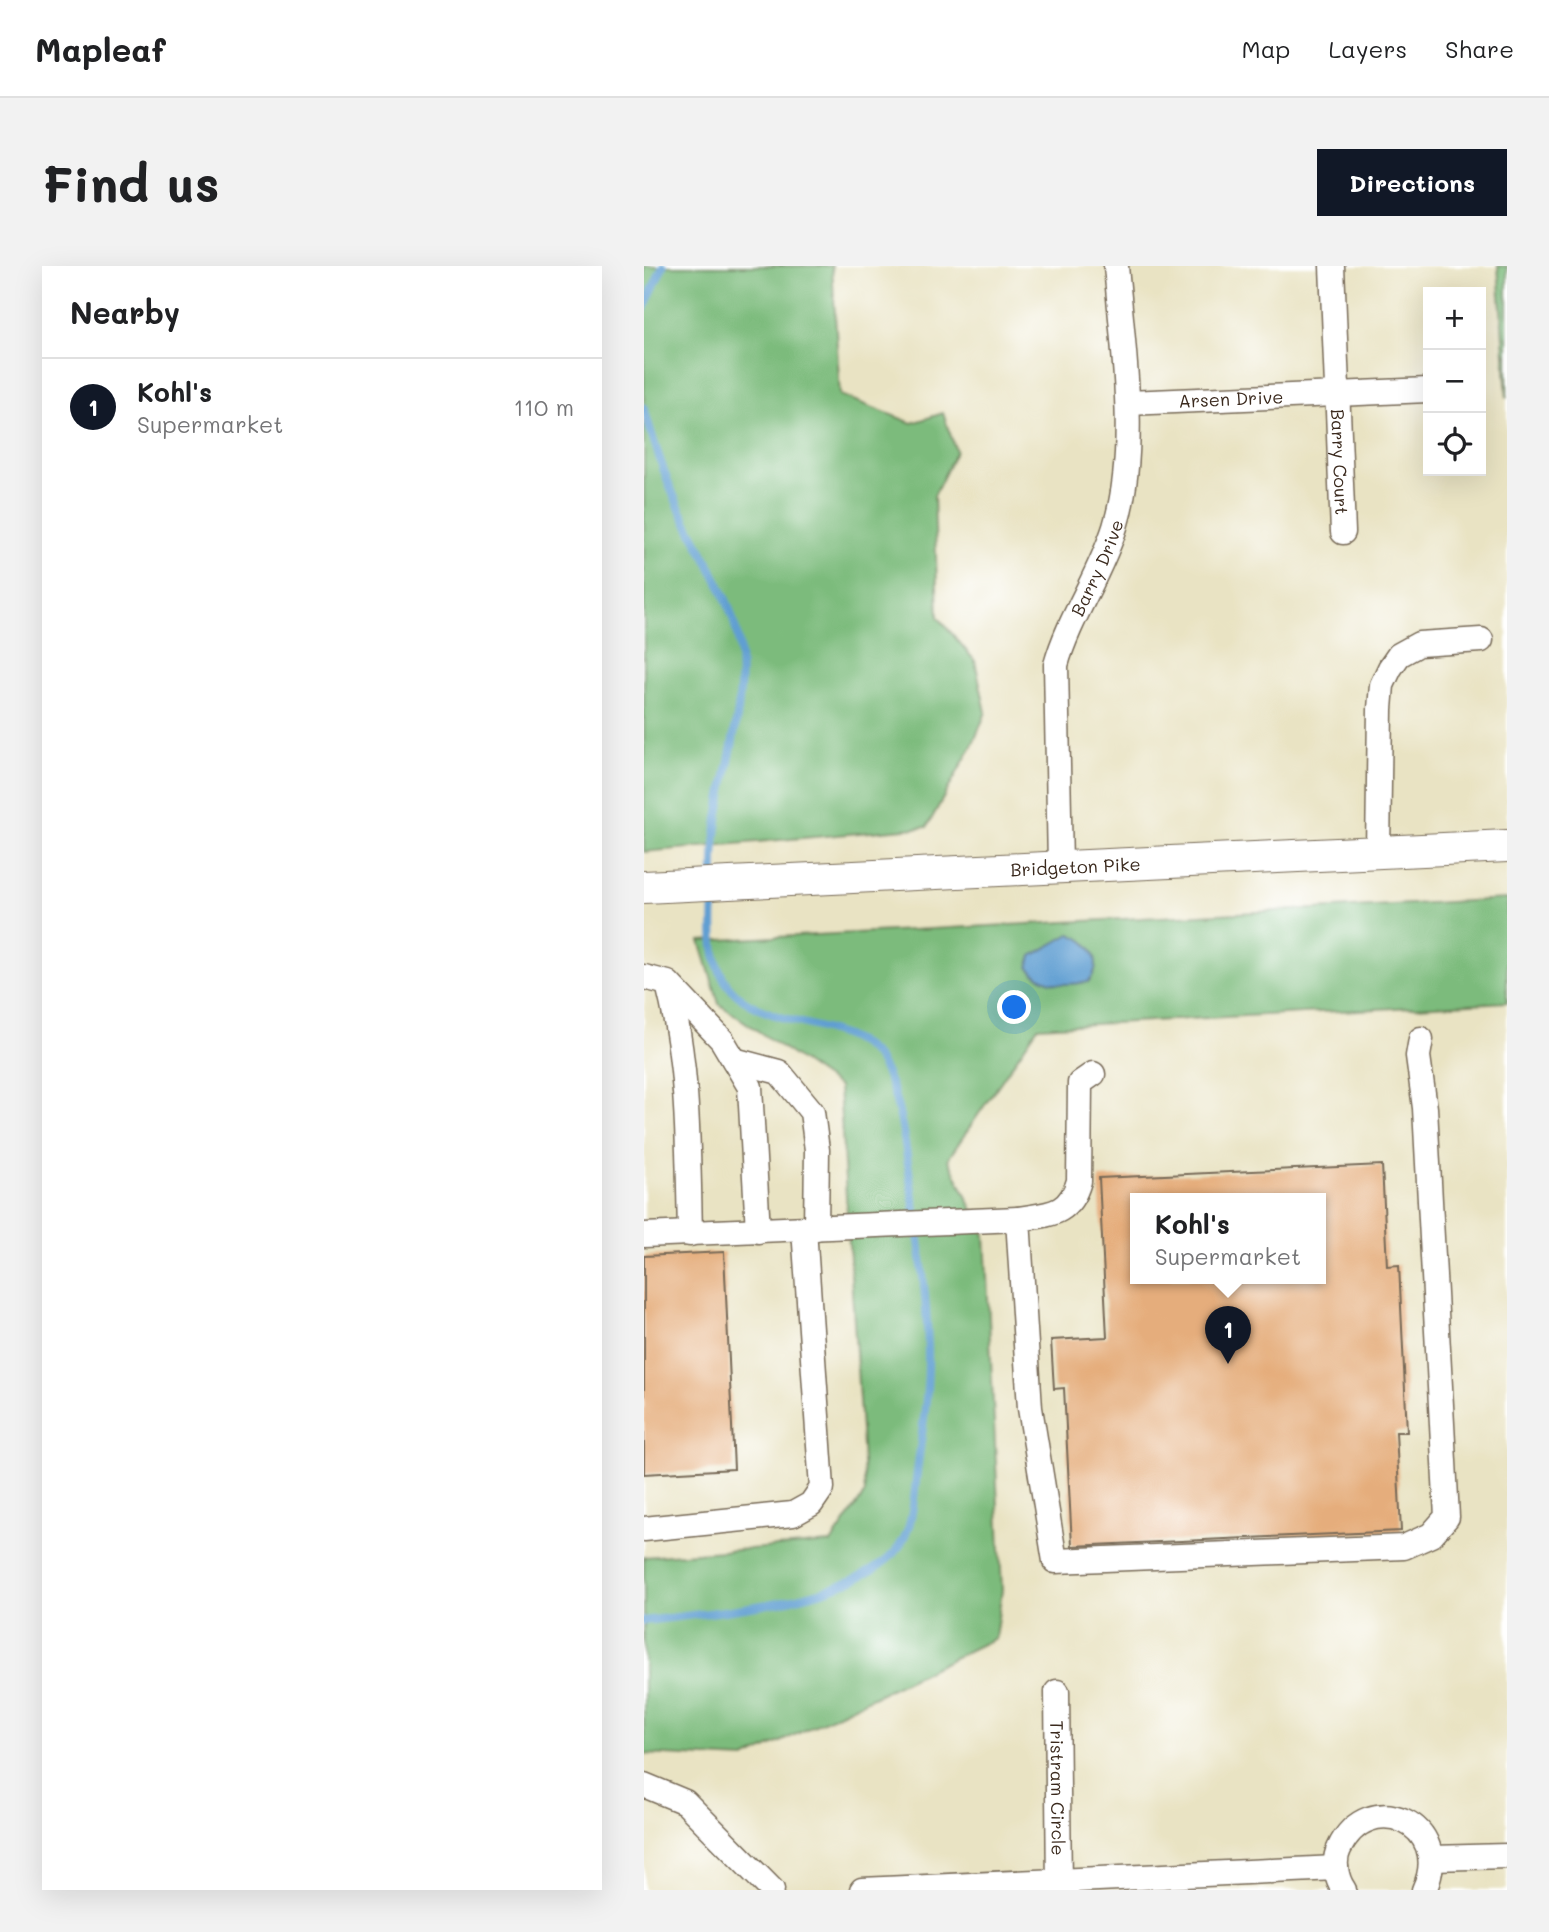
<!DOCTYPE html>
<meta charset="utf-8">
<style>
body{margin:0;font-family:Mali,sans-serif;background:#f2f2f2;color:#202124}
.controls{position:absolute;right:21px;top:21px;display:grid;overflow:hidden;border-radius:0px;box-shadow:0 7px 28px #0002}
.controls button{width:63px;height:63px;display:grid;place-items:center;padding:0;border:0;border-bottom:2px solid #e0e0e0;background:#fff;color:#202124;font:35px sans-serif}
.you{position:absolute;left:371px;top:742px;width:24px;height:24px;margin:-18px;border:5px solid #fff;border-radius:50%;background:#1a73e8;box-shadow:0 0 0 10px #1a73e833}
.badge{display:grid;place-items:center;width:46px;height:46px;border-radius:50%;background:#111827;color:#fff;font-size:23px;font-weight:700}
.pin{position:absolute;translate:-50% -58px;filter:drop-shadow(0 2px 4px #0008)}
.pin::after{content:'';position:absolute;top:37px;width:24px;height:21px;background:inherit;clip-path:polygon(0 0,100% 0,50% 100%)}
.popup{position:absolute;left:486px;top:927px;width:196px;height:91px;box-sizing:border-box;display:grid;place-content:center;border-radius:0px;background:#fff;filter:drop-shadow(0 2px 5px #0005);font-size:23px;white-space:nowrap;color:#757577}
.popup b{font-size:26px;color:#202124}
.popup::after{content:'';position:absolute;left:50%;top:100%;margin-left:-14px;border:14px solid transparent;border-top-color:#fff}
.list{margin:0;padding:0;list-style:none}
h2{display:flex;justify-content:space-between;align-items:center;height:91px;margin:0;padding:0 28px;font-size:30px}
h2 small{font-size:23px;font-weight:400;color:#757577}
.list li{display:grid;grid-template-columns:46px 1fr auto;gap:21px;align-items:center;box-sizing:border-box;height:98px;padding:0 28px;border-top:2px solid #e0e0e0}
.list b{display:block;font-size:26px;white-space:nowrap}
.list p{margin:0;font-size:23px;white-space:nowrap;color:#757577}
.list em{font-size:23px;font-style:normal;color:#757577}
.icon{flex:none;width:38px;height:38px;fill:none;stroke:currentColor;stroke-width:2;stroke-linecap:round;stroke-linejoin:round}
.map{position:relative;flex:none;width:863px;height:1624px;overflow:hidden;border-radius:0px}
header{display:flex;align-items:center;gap:42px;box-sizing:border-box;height:98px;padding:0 35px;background:#fff;border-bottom:2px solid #e0e0e0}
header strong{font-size:33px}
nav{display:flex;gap:38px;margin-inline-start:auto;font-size:24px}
.intro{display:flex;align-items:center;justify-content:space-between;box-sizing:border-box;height:168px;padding:0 42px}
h1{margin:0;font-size:49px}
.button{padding:18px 32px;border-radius:0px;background:#111827;color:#fff;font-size:24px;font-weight:700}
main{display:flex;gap:42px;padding:0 42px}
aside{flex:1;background:#fff;border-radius:0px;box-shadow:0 7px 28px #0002}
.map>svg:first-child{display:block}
</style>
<header>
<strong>Mapleaf</strong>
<nav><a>Map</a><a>Layers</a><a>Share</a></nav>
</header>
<div class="intro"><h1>Find us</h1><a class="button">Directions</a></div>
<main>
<aside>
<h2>Nearby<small></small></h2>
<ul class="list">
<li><span class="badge">1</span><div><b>Kohl's</b><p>Supermarket</p></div><em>110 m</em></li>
</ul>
</aside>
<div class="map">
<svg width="863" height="1624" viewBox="0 0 863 1624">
<rect width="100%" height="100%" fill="#fff"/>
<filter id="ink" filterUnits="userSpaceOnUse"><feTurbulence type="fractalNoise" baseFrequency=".0143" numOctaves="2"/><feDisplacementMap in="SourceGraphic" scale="14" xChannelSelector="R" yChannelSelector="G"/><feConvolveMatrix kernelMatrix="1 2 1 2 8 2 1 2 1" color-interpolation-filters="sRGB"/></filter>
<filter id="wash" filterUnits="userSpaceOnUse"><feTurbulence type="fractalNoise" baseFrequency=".00686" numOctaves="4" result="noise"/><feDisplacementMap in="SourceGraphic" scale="28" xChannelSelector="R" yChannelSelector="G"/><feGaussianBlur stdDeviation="1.57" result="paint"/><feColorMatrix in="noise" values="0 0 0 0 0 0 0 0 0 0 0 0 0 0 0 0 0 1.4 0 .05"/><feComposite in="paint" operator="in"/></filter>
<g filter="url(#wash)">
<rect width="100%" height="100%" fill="#e9e3c3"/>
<!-- forest -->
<path fill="#7cbb7b" stroke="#5c724c" stroke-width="2" d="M0,0H188L196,129L268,157L299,147L312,185L290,230L294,351L331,395L342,446L329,478L283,561L0,586Z
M854,0H863V132Z
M863,633V736L394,761L304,893L341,969L358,1324L351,1372L101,1493L0,1488V1291L187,1277L221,1227L195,821L75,738L56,675Z"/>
<!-- water -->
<path fill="#609fd2" stroke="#4e6478" stroke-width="2" d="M426,668C448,676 461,696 444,716C421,720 401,720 384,701L388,690Z"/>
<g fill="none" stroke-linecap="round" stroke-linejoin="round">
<!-- stream -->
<path stroke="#609fd2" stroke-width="8" d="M0,42L19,0
M0,142C11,180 24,222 43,257C63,296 89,335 95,379C105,455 67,534 70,611
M0,1355C68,1346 190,1338 244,1293C270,1271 269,1237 273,1206C278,1165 285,1126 284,1085C283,1027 275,969 266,912C261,875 255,827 235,795C205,746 89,770 72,693C67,671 70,646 70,624"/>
</g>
<g id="blocks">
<!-- building -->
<path fill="#e5ad7b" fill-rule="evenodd" d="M738,899L743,1000L755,999L763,1166H752L757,1265L428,1280L420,1122L410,1123L407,1074L463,1071L455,912ZM491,932H677V1012H491Z
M80,986L90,1203L0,1208V990Z"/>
</g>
</g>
<g filter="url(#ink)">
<use href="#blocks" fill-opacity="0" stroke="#786b58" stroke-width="2"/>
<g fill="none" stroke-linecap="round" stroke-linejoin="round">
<!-- minor casing -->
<g stroke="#786b58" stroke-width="27">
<g id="minor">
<path id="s1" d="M688,0L699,266"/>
<path id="s2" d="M484,137L784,124"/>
<path d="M734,586L736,443L738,419L746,402L755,389L775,378L837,374"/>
<path id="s3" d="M416,599L412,399C425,352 456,309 471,261C495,183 479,81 472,0"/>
<path d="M0,711L24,717L78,774L106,821L114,965"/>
<path d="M24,718C45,800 44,884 46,968"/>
<path d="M90,794L135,806L168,846L173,884L172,962"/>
<path d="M449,808L436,817L435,915C425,950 405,948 374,953L386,1142L411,1295L760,1281L787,1269L803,1251L781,842L774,790L777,773"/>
<path d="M0,969L374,953"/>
<path d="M0,1263L149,1248L167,1238L178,1222L160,963"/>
<path id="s4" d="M413,1426L415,1624"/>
<path d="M0,1519L41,1536L128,1624"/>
<path d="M788,1592L863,1590"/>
<path d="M218,1624L692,1602"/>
<path d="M700,1624C692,1613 689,1595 695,1583C724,1519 811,1558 780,1624"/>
</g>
</g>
<!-- major casing -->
<g stroke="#786b58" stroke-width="34">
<g id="major">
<path id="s5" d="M0,621L863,580"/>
</g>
</g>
<!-- minor -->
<use href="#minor" stroke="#fff" stroke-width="24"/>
<!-- major -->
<use href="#major" stroke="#fff" stroke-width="32"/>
</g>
</g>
<g text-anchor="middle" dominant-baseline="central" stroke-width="7" stroke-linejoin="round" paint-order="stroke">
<!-- street labels -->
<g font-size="18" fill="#3b2a1e" stroke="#fff">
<text stroke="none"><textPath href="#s2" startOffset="103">Arsen Drive</textPath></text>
<text stroke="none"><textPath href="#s1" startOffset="196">Barry Court</textPath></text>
<text stroke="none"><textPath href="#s3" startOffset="306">Barry Drive</textPath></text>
<text stroke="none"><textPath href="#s5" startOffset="432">Bridgeton Pike</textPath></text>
<text stroke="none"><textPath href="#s4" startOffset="96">Tristram Circle</textPath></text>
</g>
</g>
</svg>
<div class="controls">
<button>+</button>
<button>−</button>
<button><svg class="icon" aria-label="locate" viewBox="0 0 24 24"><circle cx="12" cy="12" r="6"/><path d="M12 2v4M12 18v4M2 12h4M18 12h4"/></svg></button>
</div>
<div class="you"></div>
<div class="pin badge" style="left:584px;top:1098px">1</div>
<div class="popup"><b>Kohl's</b>Supermarket</div>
</div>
</main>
